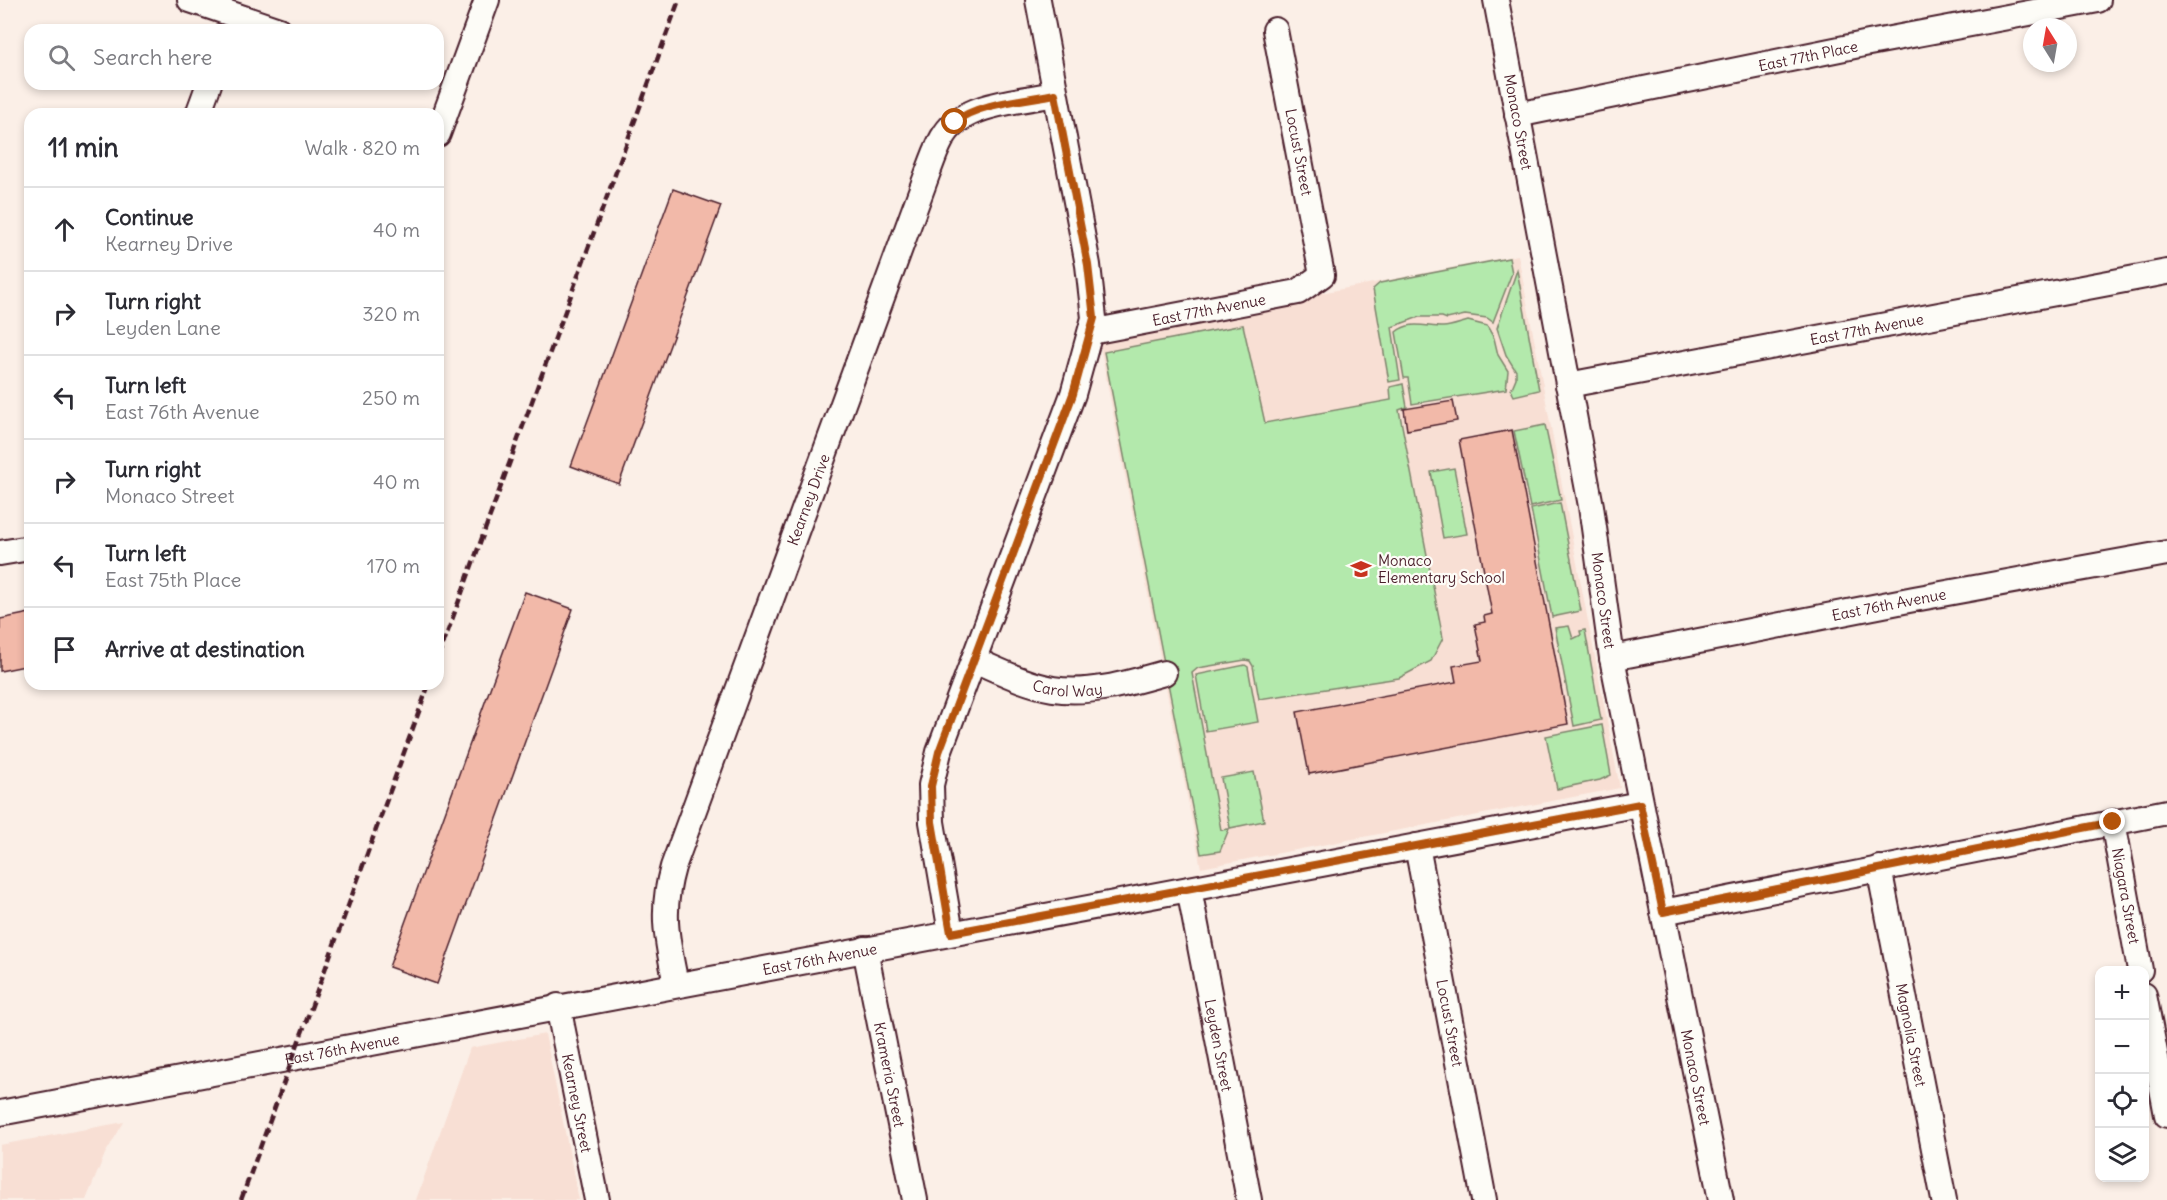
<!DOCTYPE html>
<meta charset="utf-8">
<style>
body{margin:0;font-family:Delius,sans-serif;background:#f7f7f7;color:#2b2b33}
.controls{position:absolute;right:18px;bottom:18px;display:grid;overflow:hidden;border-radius:12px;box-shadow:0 3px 9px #0003}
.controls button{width:54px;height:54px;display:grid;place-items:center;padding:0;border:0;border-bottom:2px solid #e1e1e2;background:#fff;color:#2b2b33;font:30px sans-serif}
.compass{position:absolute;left:2023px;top:18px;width:54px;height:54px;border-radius:50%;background:#fff;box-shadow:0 3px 9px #0003;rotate:349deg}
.stop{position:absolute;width:18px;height:18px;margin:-14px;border:4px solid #b45309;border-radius:50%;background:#fff}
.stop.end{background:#b45309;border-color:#fff;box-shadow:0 2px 6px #0008}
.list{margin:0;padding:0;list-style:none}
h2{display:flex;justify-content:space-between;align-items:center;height:78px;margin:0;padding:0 24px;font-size:26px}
h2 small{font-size:20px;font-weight:400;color:#7c7c81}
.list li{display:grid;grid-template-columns:39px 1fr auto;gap:18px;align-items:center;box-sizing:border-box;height:84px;padding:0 24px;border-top:2px solid #e1e1e2}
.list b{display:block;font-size:22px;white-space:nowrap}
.list p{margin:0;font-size:20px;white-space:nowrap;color:#7c7c81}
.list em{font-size:20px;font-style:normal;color:#7c7c81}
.icon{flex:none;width:33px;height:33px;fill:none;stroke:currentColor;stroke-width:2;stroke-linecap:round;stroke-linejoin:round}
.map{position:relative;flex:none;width:2167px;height:1200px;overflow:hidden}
.search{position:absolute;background:#fff;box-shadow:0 3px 9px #0003;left:24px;top:24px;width:420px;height:66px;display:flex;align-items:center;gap:15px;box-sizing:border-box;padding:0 21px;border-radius:18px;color:#7c7c81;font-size:22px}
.panel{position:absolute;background:#fff;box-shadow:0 3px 9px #0003;left:24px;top:108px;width:420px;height:582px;border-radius:18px}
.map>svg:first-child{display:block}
</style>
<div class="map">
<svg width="2167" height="1200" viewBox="0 0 2167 1200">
<rect width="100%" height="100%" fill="#fbefe7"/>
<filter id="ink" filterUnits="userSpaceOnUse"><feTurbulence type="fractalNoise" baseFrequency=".0167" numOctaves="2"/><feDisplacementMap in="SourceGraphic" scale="12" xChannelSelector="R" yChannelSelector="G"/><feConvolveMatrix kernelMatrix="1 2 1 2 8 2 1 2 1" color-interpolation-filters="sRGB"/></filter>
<g filter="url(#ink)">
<!-- built -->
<path fill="#f8dfd4" d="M1518,255L1620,788L1201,868L1098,336Z
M545,1034L579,1200H416L470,1048Z
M124,1122L105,1154L86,1200H0V1145Z"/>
<!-- green -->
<path fill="#b3e9ac" stroke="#7e846c" stroke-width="1.5" d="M1509,258L1512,273L1493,322L1487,318L1465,315L1447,319L1442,317H1419L1392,327L1400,380L1389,382L1373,289L1380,283Z
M1517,270L1539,390L1514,396L1511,390L1516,378V371L1506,355L1497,328Z
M1468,321L1487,326L1494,338L1498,355L1508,371L1506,389L1412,404L1408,378H1404L1396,332C1410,320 1426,327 1443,327C1451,327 1460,323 1468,321Z
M1243,325L1265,423L1391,400L1390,387L1403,384L1407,407L1399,410L1443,638L1431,661L1399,678L1259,699L1253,666L1250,661L1245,660L1198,668L1192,673L1221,830L1229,829L1220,851L1201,854L1104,352Z
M1545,425L1561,500L1530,507L1514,431Z
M1454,468L1467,534L1443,538L1431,472Z
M1560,503L1581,611L1552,617L1531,509Z
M1569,626L1573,639L1581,635L1580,631L1585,630L1601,720L1574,726L1555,628Z
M1245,665L1248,667L1258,722L1206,731L1196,675Z
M1602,725L1611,775L1600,780L1557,789L1546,736Z
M1254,772L1264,821L1230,828L1221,778Z"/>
<!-- building -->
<path fill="#f2b9a9" stroke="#4a1f2b" stroke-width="1.5" d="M673,189L721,206L619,484L571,466Z
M1453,401L1457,421L1407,430L1404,409Z
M1512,430L1568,724L1309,774L1297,712L1456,682L1453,666L1482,661L1475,624L1485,622L1484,616L1492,614L1459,440Z
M525,592L573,609L437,984L389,967Z
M30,613V665L0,671V619Z"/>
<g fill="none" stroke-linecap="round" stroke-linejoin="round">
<!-- minor casing -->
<g stroke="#4a1f2b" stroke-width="28">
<g id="minor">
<path d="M190,0L279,30"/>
<path id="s1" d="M1496,0L1591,506L1612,658L1721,1200"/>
<path d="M198,114L209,84"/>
<path id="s2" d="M1517,115L1869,43L2098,0"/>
<path d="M438,134L487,0"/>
<path id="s3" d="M1091,332L1298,292L1322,275L1275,30"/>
<path id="s4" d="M1568,385L2167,272"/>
<path d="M0,553L30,548"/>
<path id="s5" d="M1612,658L1914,599L2167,553"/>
<path id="s6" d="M974,660C1000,671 1025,684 1053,689C1089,695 1129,683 1164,673"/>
<path id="s7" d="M2113,822L2140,970"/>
<path id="s8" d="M1417,846L1484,1200"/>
<path id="s9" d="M1879,868L1944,1200"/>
<path id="s10" d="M1189,889L1249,1200"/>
<path d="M1663,912L2167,812"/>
<path d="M951,933L932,822L931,785L939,752L1073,394L1094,318L1088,265L1038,0"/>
<path id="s11" d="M865,949L915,1200"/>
<path id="s12" d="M676,984C667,940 660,912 673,867L928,172C933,160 937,145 945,134C965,103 1021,101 1055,94"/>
<path d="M2144,995L2167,1115"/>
<path id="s13" d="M558,1006L597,1200"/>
<path id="s14" d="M0,1113L1640,804"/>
</g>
</g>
<!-- minor -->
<use href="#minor" stroke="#fdfcf7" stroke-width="24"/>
<!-- rail -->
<path stroke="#4a1f2b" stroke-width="4.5" stroke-dasharray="9 4.5" stroke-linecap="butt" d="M438,658L679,0
M241,1200L429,684"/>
</g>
</g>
<g fill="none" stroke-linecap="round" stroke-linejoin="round" filter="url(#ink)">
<!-- route -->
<path stroke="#b45309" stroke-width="8" d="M955,122C977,103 1026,100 1055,94L1088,265L1094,318L1073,394L939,752L931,786L932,822L951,933L1640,804L1663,912L2113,822"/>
</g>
<!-- icons -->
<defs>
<g id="school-bare" transform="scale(1.62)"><path d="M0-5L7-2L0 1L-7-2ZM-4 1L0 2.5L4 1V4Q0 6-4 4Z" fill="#c8321e" stroke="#fdfcf7" stroke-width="2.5" paint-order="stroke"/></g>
</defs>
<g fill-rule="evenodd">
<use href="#school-bare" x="1361" y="569"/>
</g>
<g text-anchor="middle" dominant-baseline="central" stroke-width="4.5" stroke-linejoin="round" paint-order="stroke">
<!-- street labels -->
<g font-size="15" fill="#4a1f2b" stroke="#fdfcf7">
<text stroke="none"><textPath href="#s2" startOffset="297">East 77th Place</textPath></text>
<text stroke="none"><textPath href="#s1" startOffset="124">Monaco Street</textPath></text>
<text transform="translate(1299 152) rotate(79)">Locust Street</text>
<text stroke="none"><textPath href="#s3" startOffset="120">East 77th Avenue</textPath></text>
<text stroke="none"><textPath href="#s4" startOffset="304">East 77th Avenue</textPath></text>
<text stroke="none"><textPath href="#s12" startOffset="510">Kearney Drive</textPath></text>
<text stroke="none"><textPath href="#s1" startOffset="610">Monaco Street</textPath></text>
<text stroke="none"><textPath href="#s5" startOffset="282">East 76th Avenue</textPath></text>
<text stroke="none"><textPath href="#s6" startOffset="99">Carol Way</textPath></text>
<text stroke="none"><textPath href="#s7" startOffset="75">Niagara Street</textPath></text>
<text stroke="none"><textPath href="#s14" startOffset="834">East 76th Avenue</textPath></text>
<text stroke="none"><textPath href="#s8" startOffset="180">Locust Street</textPath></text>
<text stroke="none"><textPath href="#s9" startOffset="170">Magnolia Street</textPath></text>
<text stroke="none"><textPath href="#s10" startOffset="159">Leyden Street</textPath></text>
<text stroke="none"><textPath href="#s14" startOffset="348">East 76th Avenue</textPath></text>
<text stroke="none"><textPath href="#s11" startOffset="128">Krameria Street</textPath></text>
<text stroke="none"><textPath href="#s1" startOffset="1096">Monaco Street</textPath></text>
<text stroke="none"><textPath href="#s13" startOffset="99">Kearney Street</textPath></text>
</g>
<!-- poi labels -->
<g font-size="15" fill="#4a1f2b" stroke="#fdfcf7" text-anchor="start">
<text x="1378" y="560">Monaco<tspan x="1378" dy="17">Elementary School</tspan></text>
</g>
</g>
</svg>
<div class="controls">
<button>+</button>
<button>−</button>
<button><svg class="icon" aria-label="locate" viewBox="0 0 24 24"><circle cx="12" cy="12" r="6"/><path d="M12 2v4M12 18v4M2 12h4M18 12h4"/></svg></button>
<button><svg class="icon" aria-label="layers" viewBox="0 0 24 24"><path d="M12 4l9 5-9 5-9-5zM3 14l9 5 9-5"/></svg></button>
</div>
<svg class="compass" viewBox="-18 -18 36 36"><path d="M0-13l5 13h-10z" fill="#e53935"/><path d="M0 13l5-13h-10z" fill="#7c7c81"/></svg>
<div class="stop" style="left:955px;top:122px"></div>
<div class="stop end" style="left:2113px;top:822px"></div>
<div class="search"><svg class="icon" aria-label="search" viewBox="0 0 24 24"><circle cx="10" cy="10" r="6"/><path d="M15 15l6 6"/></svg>Search here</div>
<section class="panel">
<h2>11 min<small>Walk · 820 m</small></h2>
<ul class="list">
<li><svg class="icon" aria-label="ahead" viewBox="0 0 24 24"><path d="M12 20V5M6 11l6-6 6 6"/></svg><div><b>Continue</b><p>Kearney Drive</p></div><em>40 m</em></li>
<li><svg class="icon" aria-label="right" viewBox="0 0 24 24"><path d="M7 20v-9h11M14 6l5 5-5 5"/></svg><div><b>Turn right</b><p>Leyden Lane</p></div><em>320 m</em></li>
<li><svg class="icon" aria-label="left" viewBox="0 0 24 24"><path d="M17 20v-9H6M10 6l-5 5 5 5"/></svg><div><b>Turn left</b><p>East 76th Avenue</p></div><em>250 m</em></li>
<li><svg class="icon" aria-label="right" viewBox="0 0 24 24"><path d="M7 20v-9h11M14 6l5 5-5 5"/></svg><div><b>Turn right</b><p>Monaco Street</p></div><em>40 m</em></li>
<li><svg class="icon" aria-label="left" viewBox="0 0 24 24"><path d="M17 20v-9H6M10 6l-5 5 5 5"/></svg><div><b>Turn left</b><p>East 75th Place</p></div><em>170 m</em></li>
<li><svg class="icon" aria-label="arrive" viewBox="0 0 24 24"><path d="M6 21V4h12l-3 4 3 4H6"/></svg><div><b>Arrive at destination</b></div></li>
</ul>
</section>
</div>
